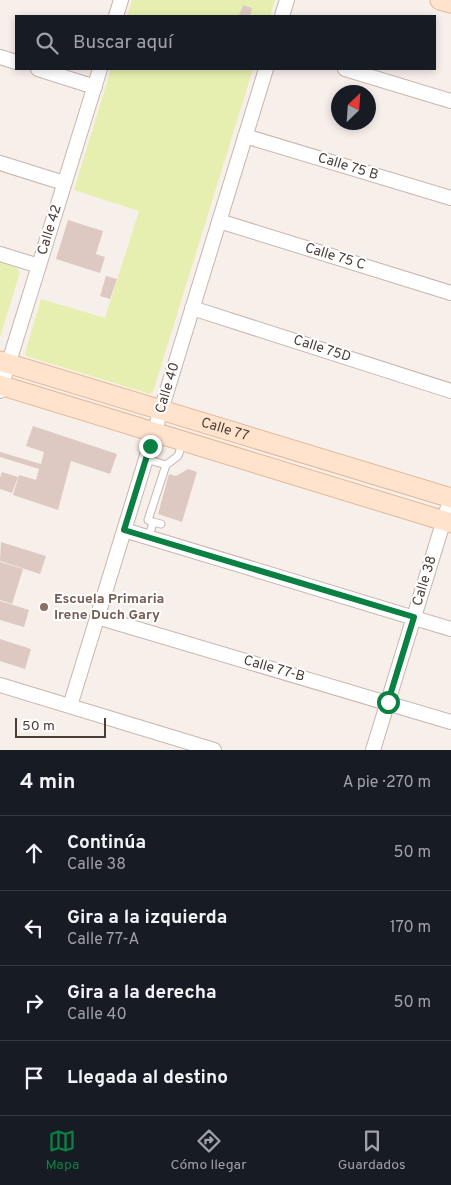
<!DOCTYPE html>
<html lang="es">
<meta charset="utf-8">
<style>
body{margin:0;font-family:Overpass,sans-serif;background:#242831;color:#f1f3f6}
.compass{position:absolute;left:331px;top:85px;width:45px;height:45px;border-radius:50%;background:#171b24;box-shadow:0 2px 8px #0003;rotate:25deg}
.scale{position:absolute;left:15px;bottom:12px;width:91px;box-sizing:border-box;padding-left:5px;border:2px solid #4c3d37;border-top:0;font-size:14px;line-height:18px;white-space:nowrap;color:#4c3d37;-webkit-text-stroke:4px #fff;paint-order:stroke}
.stop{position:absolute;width:15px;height:15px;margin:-11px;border:4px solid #0b8043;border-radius:50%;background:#fff}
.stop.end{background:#0b8043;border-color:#fff;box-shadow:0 1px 5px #0008}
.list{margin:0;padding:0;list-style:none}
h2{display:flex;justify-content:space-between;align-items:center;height:65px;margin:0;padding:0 20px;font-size:21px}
h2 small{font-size:16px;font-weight:400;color:#9ea1a6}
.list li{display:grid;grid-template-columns:32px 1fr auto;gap:15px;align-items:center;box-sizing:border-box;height:75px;padding:0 20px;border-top:1px solid #363941}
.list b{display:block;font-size:19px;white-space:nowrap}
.list p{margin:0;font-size:16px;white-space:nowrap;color:#9ea1a6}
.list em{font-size:16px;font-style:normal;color:#9ea1a6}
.icon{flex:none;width:28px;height:28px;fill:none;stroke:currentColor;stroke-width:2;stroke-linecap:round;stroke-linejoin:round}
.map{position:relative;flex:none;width:451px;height:750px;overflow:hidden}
.search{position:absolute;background:#171b24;box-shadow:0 2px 8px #0003;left:15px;right:15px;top:15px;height:55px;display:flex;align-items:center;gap:12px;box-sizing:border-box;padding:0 18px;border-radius:0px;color:#9ea1a6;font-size:19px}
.sheet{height:365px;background:#171b24}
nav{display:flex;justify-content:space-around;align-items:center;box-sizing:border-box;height:70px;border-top:1px solid #363941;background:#171b24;font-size:14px;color:#9ea1a6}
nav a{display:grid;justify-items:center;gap:2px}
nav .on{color:#0b8043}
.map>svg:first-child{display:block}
</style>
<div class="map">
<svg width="451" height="750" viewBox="0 0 451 750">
<rect width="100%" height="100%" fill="#f7efea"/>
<!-- green -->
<path fill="#e6efaf" d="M132,0H275L270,16H127Z
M111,69H253L153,392L150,394L26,356L25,353L41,299L105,318L139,211L74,190Z
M0,262L17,268L20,272L0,337Z"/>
<!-- building -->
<path fill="#ddc9c1" d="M243,5L252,8L250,16L239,15Z
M68,220L103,231L96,254L105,257L100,273L56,259Z
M106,276L117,279L110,299L100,296Z
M33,426L117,454L110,474L71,461L58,510L13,495L19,475L36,480L39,469L0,457V452L41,464L44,452L26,446Z
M188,469L197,472L182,522L158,514L169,474L176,476Z
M2,472L18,477L12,493L0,489V478Z
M1,542L46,556L40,574L0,561Z
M0,562L23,569L12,604L0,600Z
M0,601L29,610L24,627L0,620Z
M0,639L31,649L25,669L0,661Z"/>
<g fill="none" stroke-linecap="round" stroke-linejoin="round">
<!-- lane casing -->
<g stroke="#c7b6ae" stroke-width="9">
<path id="lane" d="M146,459L166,465
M153,522L161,524
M149,537L153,522L148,520L166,465L178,456L183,441"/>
</g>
<!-- street casing -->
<g stroke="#c7b6ae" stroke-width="16">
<path id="street" d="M116,16L121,0
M282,16L287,0
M0,57L16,62
M38,69L95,87
M345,69L451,101
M245,136L451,198
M0,163L64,183
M219,221L451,293
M0,254L39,266
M192,308L451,391
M0,391L100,69
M124,530L451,629
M97,617L451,722
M0,685L214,750
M70,706L266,69
M373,750L451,497"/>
</g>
<!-- secondary casing -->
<g stroke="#e2b899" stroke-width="21">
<g id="secondary">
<path d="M440,0L451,3"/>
<path id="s1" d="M0,361L451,498"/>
<path d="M0,385L451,523"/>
</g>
</g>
<!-- lane -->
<use href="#lane" stroke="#fff" stroke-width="7"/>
<!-- street -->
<use href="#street" stroke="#fff" stroke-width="14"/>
<!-- secondary -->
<use href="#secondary" stroke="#ffe3cc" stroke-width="19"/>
</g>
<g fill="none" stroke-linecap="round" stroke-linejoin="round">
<!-- route -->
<path stroke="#0b8043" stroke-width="6" d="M150,446L124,530L414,617L388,702"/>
</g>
<!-- markers -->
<circle fill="#8d6e63" stroke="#fff" stroke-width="2" cx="44" cy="607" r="5"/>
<g text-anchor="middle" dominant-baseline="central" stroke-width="4" stroke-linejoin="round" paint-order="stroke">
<!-- street labels -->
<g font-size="14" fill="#4c3d37" stroke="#fff">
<text transform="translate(348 167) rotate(17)">Calle 75 B</text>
<text transform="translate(50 230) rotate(-73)">Calle 42</text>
<text transform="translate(335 257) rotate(17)">Calle 75 C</text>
<text transform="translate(322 349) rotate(18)">Calle 75D</text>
<text transform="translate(168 388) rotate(-73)">Calle 40</text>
<text stroke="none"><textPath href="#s1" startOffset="235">Calle 77</textPath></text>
<text transform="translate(425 581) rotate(-73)">Calle 38</text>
<text transform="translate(274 669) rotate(16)">Calle 77-B</text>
</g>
<!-- education labels -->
<g font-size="14" font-weight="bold" fill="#785e54" stroke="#fff" text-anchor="start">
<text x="54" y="599">Escuela Primaria<tspan x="54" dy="16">Irene Duch Gary</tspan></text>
</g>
</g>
</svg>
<svg class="compass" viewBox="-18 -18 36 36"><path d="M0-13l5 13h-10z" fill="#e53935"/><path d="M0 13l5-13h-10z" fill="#9ea1a6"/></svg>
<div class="scale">50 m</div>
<div class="stop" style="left:388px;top:702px"></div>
<div class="stop end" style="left:150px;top:446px"></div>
<div class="search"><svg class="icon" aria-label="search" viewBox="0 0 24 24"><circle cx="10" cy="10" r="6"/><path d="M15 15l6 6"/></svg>Buscar aquí</div>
</div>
<section class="sheet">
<h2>4 min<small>A pie · 270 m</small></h2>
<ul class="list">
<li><svg class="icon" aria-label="ahead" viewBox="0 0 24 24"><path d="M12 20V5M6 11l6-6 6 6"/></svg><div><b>Continúa</b><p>Calle 38</p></div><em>50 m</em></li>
<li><svg class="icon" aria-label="left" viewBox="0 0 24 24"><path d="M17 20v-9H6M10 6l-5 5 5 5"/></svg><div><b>Gira a la izquierda</b><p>Calle 77-A</p></div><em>170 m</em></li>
<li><svg class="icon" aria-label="right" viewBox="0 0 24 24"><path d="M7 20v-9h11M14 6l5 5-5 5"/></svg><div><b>Gira a la derecha</b><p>Calle 40</p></div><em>50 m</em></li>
<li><svg class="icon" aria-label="arrive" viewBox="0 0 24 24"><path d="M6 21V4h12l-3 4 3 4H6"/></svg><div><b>Llegada al destino</b></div></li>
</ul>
</section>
<nav>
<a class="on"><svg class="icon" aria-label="map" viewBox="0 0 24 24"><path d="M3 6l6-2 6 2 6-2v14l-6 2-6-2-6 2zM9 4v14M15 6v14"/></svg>Mapa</a>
<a><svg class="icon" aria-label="directions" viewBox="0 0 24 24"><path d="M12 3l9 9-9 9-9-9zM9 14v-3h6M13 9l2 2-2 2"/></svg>Cómo llegar</a>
<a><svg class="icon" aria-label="saved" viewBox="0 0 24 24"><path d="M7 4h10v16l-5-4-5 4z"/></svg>Guardados</a>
</nav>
